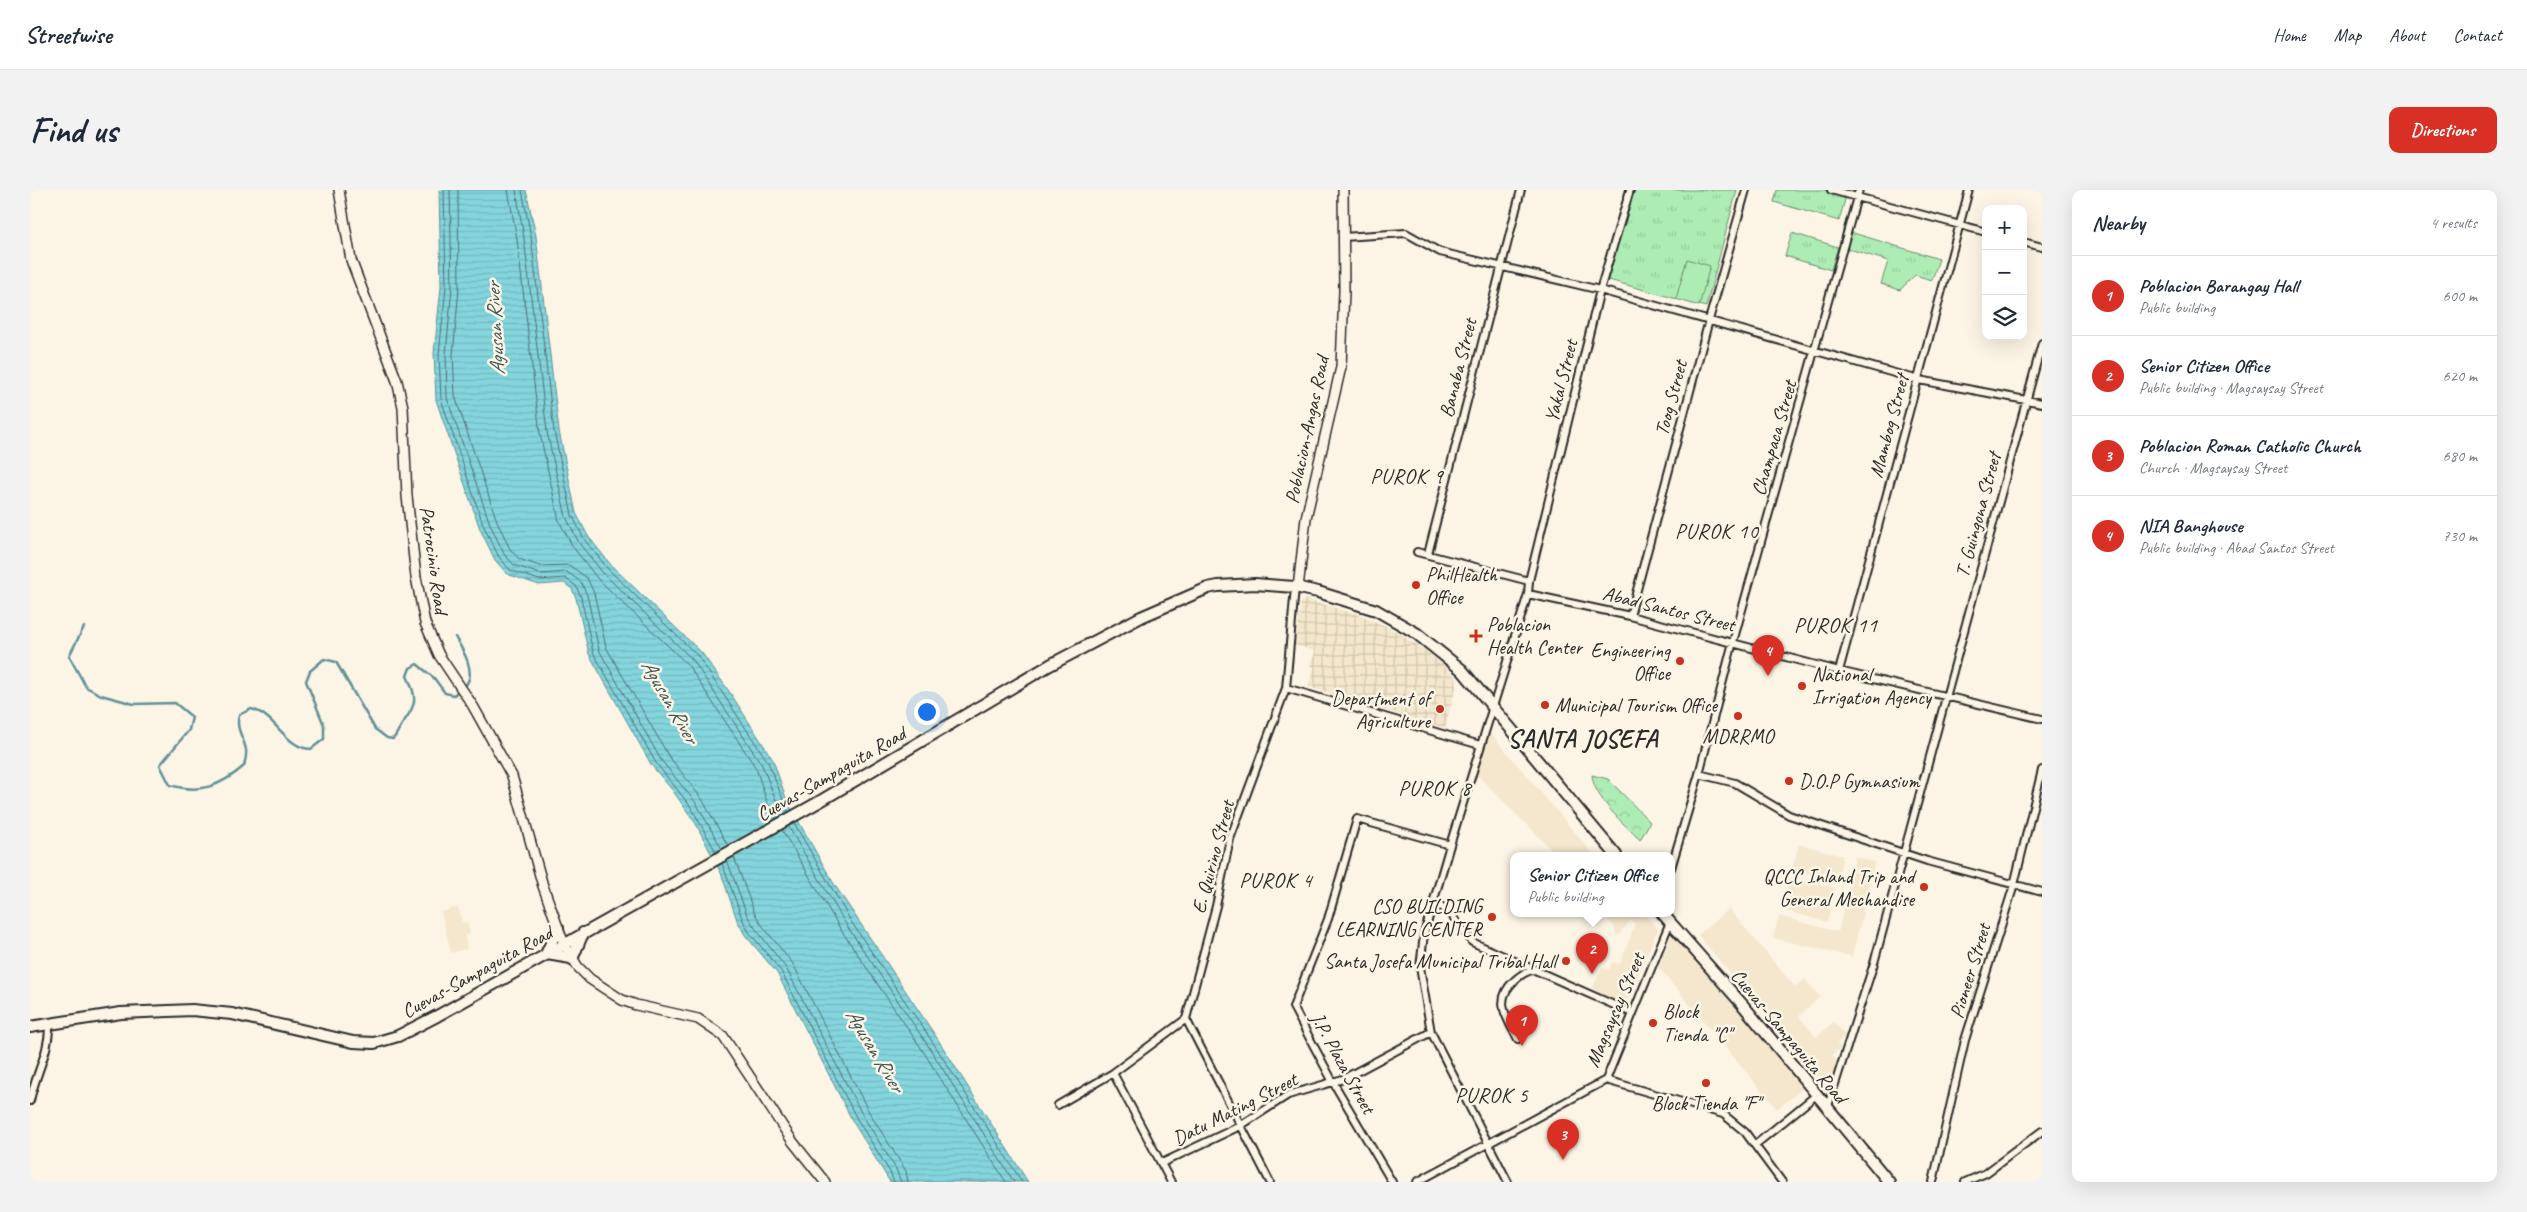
<!DOCTYPE html>
<meta charset="utf-8">
<style>
body{margin:0;font-family:Caveat,sans-serif;background:#f2f2f3;color:#1f2937}
.controls{position:absolute;right:15px;top:15px;display:grid;overflow:hidden;border-radius:10px;box-shadow:0 5px 20px #0002}
.controls button{width:45px;height:45px;display:grid;place-items:center;padding:0;border:0;border-bottom:1px solid #e0e1e3;background:#fff;color:#1f2937;font:25px sans-serif}
.you{position:absolute;left:896px;top:521px;width:18px;height:18px;margin:-12px;border:4px solid #fff;border-radius:50%;background:#1a73e8;box-shadow:0 0 0 8px #1a73e833}
.badge{display:grid;place-items:center;width:32px;height:32px;border-radius:50%;background:#d93025;color:#fff;font-size:16px;font-weight:700}
.pin{position:absolute;translate:-50% -41px;filter:drop-shadow(0 1px 2px #0008)}
.pin::after{content:'';position:absolute;top:26px;width:18px;height:15px;background:inherit;clip-path:polygon(0 0,100% 0,50% 100%)}
.popup{position:absolute;left:1480px;top:662px;width:165px;height:65px;box-sizing:border-box;display:grid;place-content:center;border-radius:10px;background:#fff;filter:drop-shadow(0 1px 4px #0005);font-size:16px;white-space:nowrap;color:#747a83}
.popup b{font-size:19px;color:#1f2937}
.popup::after{content:'';position:absolute;left:50%;top:100%;margin-left:-10px;border:10px solid transparent;border-top-color:#fff}
.list{margin:0;padding:0;list-style:none}
h2{display:flex;justify-content:space-between;align-items:center;height:65px;margin:0;padding:0 20px;font-size:21px}
h2 small{font-size:16px;font-weight:400;color:#747a83}
.list li{display:grid;grid-template-columns:32px 1fr auto;gap:15px;align-items:center;box-sizing:border-box;height:80px;padding:0 20px;border-top:1px solid #e0e1e3}
.list b{display:block;font-size:19px;white-space:nowrap}
.list p{margin:0;font-size:16px;white-space:nowrap;color:#747a83}
.list em{font-size:16px;font-style:normal;color:#747a83}
.icon{flex:none;width:28px;height:28px;fill:none;stroke:currentColor;stroke-width:2;stroke-linecap:round;stroke-linejoin:round}
.map{position:relative;flex:none;width:2012px;height:992px;overflow:hidden;border-radius:10px}
header{display:flex;align-items:center;gap:30px;box-sizing:border-box;height:70px;padding:0 25px;background:#fff;border-bottom:1px solid #e0e1e3}
header strong{font-size:24px}
nav{display:flex;gap:28px;margin-inline-start:auto;font-size:18px}
.intro{display:flex;align-items:center;justify-content:space-between;box-sizing:border-box;height:120px;padding:0 30px}
h1{margin:0;font-size:35px}
.button{padding:12px 22px;border-radius:10px;background:#d93025;color:#fff;font-size:18px;font-weight:700}
main{display:flex;gap:30px;padding:0 30px}
aside{flex:1;background:#fff;border-radius:10px;box-shadow:0 5px 20px #0002}
.map>svg:first-child{display:block}
</style>
<header>
<strong>Streetwise</strong>
<nav><a>Home</a><a>Map</a><a>About</a><a>Contact</a></nav>
</header>
<div class="intro"><h1>Find us</h1><a class="button">Directions</a></div>
<main>
<div class="map">
<svg width="2012" height="992" viewBox="0 0 2012 992">
<defs>
<pattern id="industrial-grid" width="8" height="8" patternUnits="userSpaceOnUse" patternTransform="scale(1.25)"><rect width="8" height="8" fill="#f4e7cd"/><path d="M0 4h8M4 0v8" fill="none" stroke="#d1c6b0"/></pattern>
<pattern id="grass-tufts" width="24" height="20" patternUnits="userSpaceOnUse" patternTransform="scale(1.25)"><rect width="24" height="20" fill="#adedb5"/><path d="M3 7l-1-3M5 7V3M7 7l1-3M15 17l-1-3M17 17v-4M19 17l1-3" fill="none" stroke="#95cb9c"/></pattern>
<pattern id="park-crowns" width="20" height="18" patternUnits="userSpaceOnUse" patternTransform="scale(1.25)"><rect width="20" height="18" fill="#adedb5"/><path d="M2 6a3 3 0 1 1 6 0M12 15a3 3 0 1 1 6 0" fill="none" stroke="#95cb9c"/></pattern>
<pattern id="water-rules" width="6" height="5" patternUnits="userSpaceOnUse" patternTransform="scale(1.25)"><rect width="6" height="5" fill="#84d5dd"/><path d="M0 2.5h6" fill="none" stroke="#72b7be"/></pattern>
</defs>
<rect width="100%" height="100%" fill="#fcf5e5"/>
<filter id="ink" filterUnits="userSpaceOnUse"><feTurbulence type="fractalNoise" baseFrequency=".02" numOctaves="2"/><feDisplacementMap in="SourceGraphic" scale="10" xChannelSelector="R" yChannelSelector="G"/><feConvolveMatrix kernelMatrix="1 2 1 2 8 2 1 2 1" color-interpolation-filters="sRGB"/></filter>
<g filter="url(#ink)">
<!-- built -->
<path fill="#f4e7cd" d="M1459,541L1564,665H1527L1445,583Z
M1769,654L1813,666L1807,690L1762,679Z
M1825,667L1845,672L1822,767L1743,748L1749,726L1808,742Z
M1761,687L1805,698L1797,732L1752,720Z
M428,717L432,733L437,732L440,744L435,745L437,759L421,763L411,722Z
M1699,719L1765,797L1775,789L1790,807L1769,826L1786,847L1804,832L1816,846L1807,853L1811,858L1802,865L1811,876L1806,890L1796,898L1668,745Z
M1572,723H1613L1628,739L1595,816L1562,799L1572,777L1579,780L1582,772L1590,774L1605,734L1601,730L1589,745H1586L1584,736Z
M1644,739L1777,895L1747,919L1628,777Z"/>
<!-- industrial -->
<path fill="url(#industrial-grid)" d="M1275,409L1333,426L1362,439L1388,455L1417,478L1428,490L1415,538L1278,497L1284,478L1281,476L1285,461L1265,455L1271,413Z"/>
<!-- grass -->
<path fill="url(#grass-tufts)" stroke="#6c8c70" d="M1601,0H1707L1676,117L1575,89Z
M1747,0H1794L1816,6L1809,31L1744,12Z
M1820,42L1909,69L1902,90L1885,85L1870,100L1851,94L1858,71L1816,58Z
M1762,43L1808,57L1801,80L1755,66Z"/>
<!-- park -->
<path fill="url(#park-crowns)" stroke="#6c8c70" d="M1562,585L1578,589L1620,632L1610,650C1595,635 1563,607 1562,585Z"/>
<!-- pitch -->
<path fill="#adedb5" stroke="#6c8c70" d="M1657,69L1680,76L1669,116L1646,109Z"/>
<!-- water -->
<path fill="url(#water-rules)" stroke="#609196" d="M409,0H496L506,46L529,241L546,323L558,346L581,375L672,463L701,504L743,570L757,611L804,694L907,848L998,992H860L823,932L747,783L715,745L707,730L691,683L666,634L643,601L622,576L559,464L546,408L542,399L534,393L509,395L477,384L465,370L450,339L406,210L404,163L411,97Z"/>
<g fill="none" stroke-linecap="round" stroke-linejoin="round">
<!-- shore -->
<path stroke="#4f6f72" stroke-width="1" d="M414,0L416,97L409,164L411,209L454,337L469,367L480,380L509,390L535,388L546,396L551,407L563,462L626,573L661,617L686,662
M420,0L422,97L416,164L417,208L460,334L474,364L484,375L510,384L537,382L551,392L557,405L569,460L631,570L666,613L692,659
M428,0L429,98L423,165L425,206L467,331L480,359L489,369L510,376L539,375L557,388L564,403L576,457L638,565L672,609L698,656
M478,0L487,49L510,244L529,331L543,357L567,388L658,475L726,578L739,618L746,629
M486,0L494,48L517,242L536,327L549,353L573,383L663,470L732,575L752,625
M492,0L501,47L524,241L542,325L554,349L578,379L668,466L738,572L758,622
M764,633L822,733L902,851L992,992
M758,636L817,736L897,854L984,992
M752,640L811,740L891,858L976,992
M704,667L724,722L731,734L763,774L839,922L876,981L878,992
M697,670L717,725L725,738L756,778L833,926L866,979L871,992
M692,673L712,728L719,742L751,781L827,929L860,982L864,992"/>
<!-- stream -->
<path stroke="#609196" stroke-width="2.5" d="M54,437L39,466L56,497L71,505L104,514L145,513L162,527L159,540L130,575L140,595C170,604 191,596 214,576C215,571 217,565 216,560C214,547 205,540 209,525L221,519C245,524 256,559 281,559L294,549V535L276,491L280,481L294,469L306,472L345,539L357,548L363,549L366,545C379,519 393,518 377,486L380,478L387,474L404,488L415,503L424,505L429,500
M425,447C433,460 448,484 434,497"/>
<!-- street casing -->
<g stroke="#2b2b2b" stroke-width="10">
<path id="street" d="M1801,0L1956,42
M1313,47L1376,43L1410,62L1570,100L1889,190L2012,213
M1993,52L2012,57
M1387,362L1499,391L1498,404L1600,426L1809,481L2012,529
M1398,364L1491,0
M1499,391L1570,100L1600,0
M1600,426L1679,130L1716,0
M1809,481L1939,0
M1256,498L1450,555
M1669,584L1705,593L1759,625L1897,671L2012,702
M1641,678L1669,584L1703,452L1829,0
M1404,711L1420,723L1442,752L1602,823
M1156,829L1240,992
M1488,849C1476,827 1463,810 1485,790C1491,785 1497,780 1505,780
M1083,883L1141,992
M1576,890L1693,924L1715,942L1752,992
M0,911C5,885 20,861 19,834
M1028,915L1083,883L1156,829L1186,716L1200,649L1256,498L1265,397
M1797,919L1844,773L2012,153
M1725,955L1785,906
M1132,973L1210,936L1258,905L1313,889L1401,842
M1362,992L1303,892L1263,817L1298,729L1327,629L1420,655
M1387,992L1576,890L1640,732
M1478,992L1401,842L1390,777L1394,744L1420,655L1498,404
M1903,992L1935,850L1984,695L2012,580
M1935,992L1956,983L2012,941"/>
</g>
<!-- secondary casing -->
<g stroke="#2b2b2b" stroke-width="12">
<path id="secondary" d="M309,0L321,70L367,191L373,217L377,306L386,387L395,433L409,465L443,516L482,586L513,696L534,754L548,777L560,789L592,810L606,815L668,829L693,846L763,952L795,992
M1268,398L1276,328L1311,177L1314,101L1313,0"/>
</g>
<!-- primary casing -->
<g stroke="#2b2b2b" stroke-width="14">
<path id="primary" d="M1632,723L1712,814L1859,992
M516,764L528,738
M517,764L541,768
M542,769L553,743
M0,837L91,823L162,820L202,824L323,852L344,853L368,846L407,826L787,613L1020,475L1111,427L1178,398L1188,396L1225,394L1265,397L1288,402L1346,420L1386,443L1432,480L1586,665"/>
</g>
<!-- street -->
<use href="#street" stroke="#fcf5e5" stroke-width="6"/>
<!-- secondary -->
<use href="#secondary" stroke="#fcf5e5" stroke-width="9"/>
<!-- primary -->
<use href="#primary" stroke="#fcf5e5" stroke-width="10"/>
</g>
</g>
<!-- markers -->
<g fill="#c8321e" stroke="#fcf5e5" stroke-width="2">
<circle cx="1386" cy="395" r="5"/>
<path d="M1443.5 438.5h5v5h5v5h-5v5h-5v-5h-5v-5h5z"/>
<circle cx="1650" cy="471" r="5"/>
<circle cx="1772" cy="496" r="5"/>
<circle cx="1515" cy="515" r="5"/>
<circle cx="1410" cy="519" r="5"/>
<circle cx="1708" cy="526" r="5"/>
<circle cx="1759" cy="591" r="5"/>
<circle cx="1894" cy="697" r="5"/>
<circle cx="1462" cy="727" r="5"/>
<circle cx="1536" cy="771" r="5"/>
<circle cx="1623" cy="833" r="5"/>
<circle cx="1676" cy="893" r="5"/>
</g>
<g text-anchor="middle" dominant-baseline="central" stroke-width="5" stroke-linejoin="round" paint-order="stroke">
<!-- street labels -->
<g font-size="20" fill="#2b2b2b" stroke="#fcf5e5">
<text transform="translate(1428 178) rotate(-76)">Banaba Street</text>
<text transform="translate(1531 191) rotate(-76)">Yakal Street</text>
<text transform="translate(1641 208) rotate(-75)">Toog Street</text>
<text transform="translate(1859 236) rotate(-75)">Mambog Street</text>
<text transform="translate(1277 240) rotate(-78)">Poblacion-Angas Road</text>
<text transform="translate(1744 248) rotate(-74)">Champaca Street</text>
<text transform="translate(1948 325) rotate(-75)">T. Guingona Street</text>
<text transform="translate(404 370) rotate(82)">Patrocinio Road</text>
<text transform="translate(1639 419) rotate(14)">Abad Santos Street</text>
<text transform="translate(801 584) rotate(-30)">Cuevas-Sampaguita Road</text>
<text transform="translate(1183 667) rotate(-75)">E. Quirino Street</text>
<text transform="translate(1940 781) rotate(-73)">Pioneer Street</text>
<text transform="translate(447 782) rotate(-29)">Cuevas-Sampaguita Road</text>
<text transform="translate(1585 820) rotate(-67)">Magsaysay Street</text>
<text transform="translate(1759 846) rotate(50)">Cuevas-Sampaguita Road</text>
<text transform="translate(1313 873) rotate(61)">J.P. Plaza Street</text>
<text transform="translate(1205 919) rotate(-27)">Datu Mating Street</text>
</g>
<!-- poi labels -->
<g font-size="20" fill="#2b2b2b" stroke="#fcf5e5" text-anchor="start">
<text x="1396" y="384">PhilHealth<tspan x="1396" dy="23">Office</tspan></text>
<text x="1457" y="434">Poblacion<tspan x="1457" dy="23">Health Center</tspan></text>
<text x="1640" y="460" text-anchor="end">Engineering<tspan x="1640" dy="23">Office</tspan></text>
<text x="1782" y="484">National<tspan x="1782" dy="23">Irrigation Agency</tspan></text>
<text x="1400" y="508" text-anchor="end">Department of<tspan x="1400" dy="23">Agriculture</tspan></text>
<text x="1525" y="515">Municipal Tourism Office</text>
<text x="1708" y="546" text-anchor="middle">MDRRMO</text>
<text x="1769" y="591">D.O.P Gymnasium</text>
<text x="1884" y="686" text-anchor="end">QCCC Inland Trip and<tspan x="1884" dy="23">General Mechandise</tspan></text>
<text x="1452" y="716" text-anchor="end">CSO BUILDING<tspan x="1452" dy="23">LEARNING CENTER</tspan></text>
<text x="1526" y="771" text-anchor="end">Santa Josefa Municipal Tribal Hall</text>
<text x="1633" y="821">Block<tspan x="1633" dy="23">Tienda "C"</tspan></text>
<text x="1676" y="913" text-anchor="middle">Block Tienda "F"</text>
</g>
<!-- water labels -->
<g font-size="21" font-style="italic" fill="#415658" stroke="#fcf5e5">
<text transform="translate(465 139) rotate(-93)">Agusan River</text>
<text transform="translate(640 511) rotate(60)">Agusan River</text>
<text transform="translate(845 860) rotate(59)">Agusan River</text>
</g>
<!-- neighbourhood labels -->
<g font-size="21" letter-spacing="1" fill="#2b2b2b" stroke="#fcf5e5">
<text x="1377" y="286">PUROK 9</text>
<text x="1687" y="341">PUROK 10</text>
<text x="1806" y="435">PUROK 11</text>
<text x="1405" y="598">PUROK 8</text>
<text x="1246" y="690">PUROK 4</text>
<text x="1462" y="905">PUROK 5</text>
</g>
<!-- district labels -->
<g font-size="25" font-weight="bold" letter-spacing="1" fill="#2b2b2b" stroke="#fcf5e5">
<text x="1553" y="549">SANTA JOSEFA</text>
</g>
</g>
</svg>
<div class="controls">
<button>+</button>
<button>−</button>
<button><svg class="icon" aria-label="layers" viewBox="0 0 24 24"><path d="M12 4l9 5-9 5-9-5zM3 14l9 5 9-5"/></svg></button>
</div>
<div class="you"></div>
<div class="pin badge" style="left:1492px;top:856px">1</div>
<div class="pin badge" style="left:1562px;top:784px">2</div>
<div class="popup"><b>Senior Citizen Office</b>Public building</div>
<div class="pin badge" style="left:1533px;top:970px">3</div>
<div class="pin badge" style="left:1738px;top:486px">4</div>
</div>
<aside>
<h2>Nearby<small>4 results</small></h2>
<ul class="list">
<li><span class="badge">1</span><div><b>Poblacion Barangay Hall</b><p>Public building</p></div><em>600 m</em></li>
<li><span class="badge">2</span><div><b>Senior Citizen Office</b><p>Public building · Magsaysay Street</p></div><em>620 m</em></li>
<li><span class="badge">3</span><div><b>Poblacion Roman Catholic Church</b><p>Church · Magsaysay Street</p></div><em>680 m</em></li>
<li><span class="badge">4</span><div><b>NIA Banghouse</b><p>Public building · Abad Santos Street</p></div><em>730 m</em></li>
</ul>
</aside>
</main>
